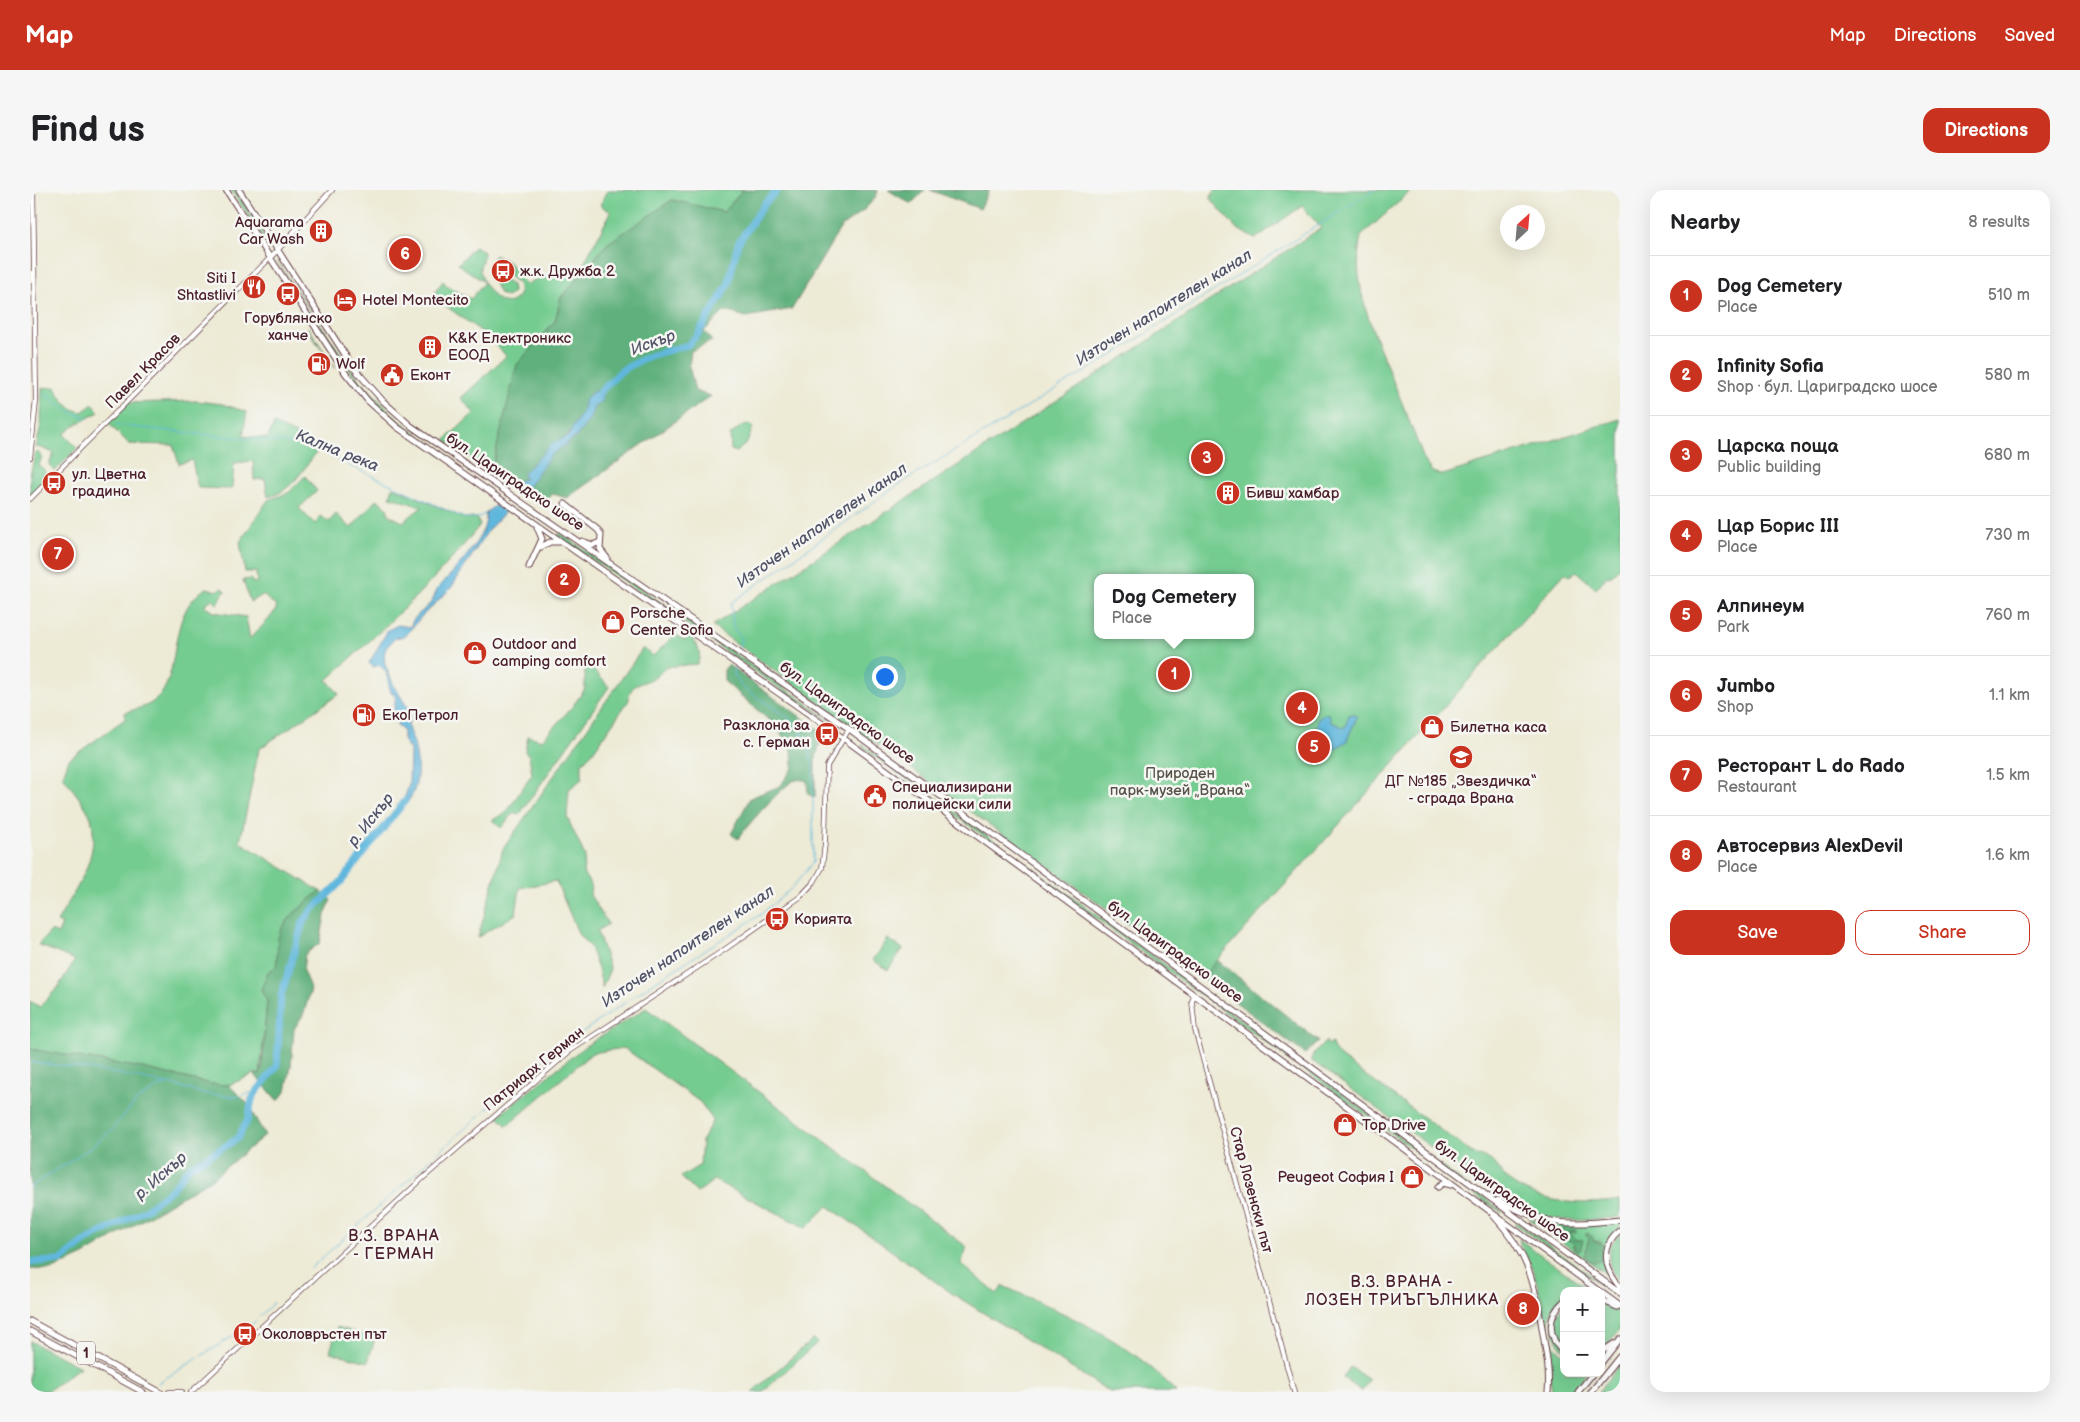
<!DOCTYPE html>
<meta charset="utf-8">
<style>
body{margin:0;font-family:"Balsamiq Sans",sans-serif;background:#f6f6f6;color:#202124}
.controls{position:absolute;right:15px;bottom:15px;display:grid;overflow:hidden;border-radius:10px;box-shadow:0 5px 20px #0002}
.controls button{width:45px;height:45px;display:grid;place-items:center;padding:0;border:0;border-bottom:1px solid #e0e0e0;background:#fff;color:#202124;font:25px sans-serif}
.compass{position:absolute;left:1470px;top:15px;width:45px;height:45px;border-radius:50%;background:#fff;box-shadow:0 5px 20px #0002;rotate:26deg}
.you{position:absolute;left:854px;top:486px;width:18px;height:18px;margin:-12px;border:4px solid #fff;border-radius:50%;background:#1a73e8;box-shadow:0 0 0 8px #1a73e833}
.badge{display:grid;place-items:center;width:32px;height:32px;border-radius:50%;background:#c8321e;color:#fff;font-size:16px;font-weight:700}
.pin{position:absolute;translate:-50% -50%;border:2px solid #fff;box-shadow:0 1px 5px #0006}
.popup{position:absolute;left:1064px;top:384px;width:160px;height:65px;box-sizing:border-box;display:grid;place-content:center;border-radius:10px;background:#fff;filter:drop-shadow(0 1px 4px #0005);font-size:16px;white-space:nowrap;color:#757577}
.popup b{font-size:19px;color:#202124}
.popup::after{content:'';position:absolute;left:50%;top:100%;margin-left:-10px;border:10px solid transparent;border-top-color:#fff}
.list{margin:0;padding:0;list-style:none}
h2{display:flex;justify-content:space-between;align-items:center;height:65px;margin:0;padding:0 20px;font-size:21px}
h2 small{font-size:16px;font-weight:400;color:#757577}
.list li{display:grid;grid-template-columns:32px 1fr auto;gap:15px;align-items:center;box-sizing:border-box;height:80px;padding:0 20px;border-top:1px solid #e0e0e0}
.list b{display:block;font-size:19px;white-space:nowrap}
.list p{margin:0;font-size:16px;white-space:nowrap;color:#757577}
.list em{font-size:16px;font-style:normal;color:#757577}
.actions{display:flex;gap:10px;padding:15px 20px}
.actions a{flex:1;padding:11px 0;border:1px solid #c8321e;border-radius:15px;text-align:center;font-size:18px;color:#c8321e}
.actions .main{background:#c8321e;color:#fff}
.map{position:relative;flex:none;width:1590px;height:1202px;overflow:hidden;border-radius:15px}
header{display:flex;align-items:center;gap:30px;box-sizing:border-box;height:70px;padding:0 25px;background:#c8321e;color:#fff}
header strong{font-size:24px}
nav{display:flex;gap:28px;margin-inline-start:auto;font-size:18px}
.intro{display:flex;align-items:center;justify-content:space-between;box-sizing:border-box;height:120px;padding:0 30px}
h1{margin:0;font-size:35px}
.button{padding:12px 22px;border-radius:15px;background:#c8321e;color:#fff;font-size:18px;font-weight:700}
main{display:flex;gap:30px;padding:0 30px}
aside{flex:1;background:#fff;border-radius:15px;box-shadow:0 5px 20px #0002}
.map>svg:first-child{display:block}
</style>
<header>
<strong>Map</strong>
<nav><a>Map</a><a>Directions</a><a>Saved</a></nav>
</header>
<div class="intro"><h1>Find us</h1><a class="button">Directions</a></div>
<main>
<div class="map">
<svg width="1590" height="1202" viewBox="0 0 1590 1202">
<rect width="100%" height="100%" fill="#f6f6f2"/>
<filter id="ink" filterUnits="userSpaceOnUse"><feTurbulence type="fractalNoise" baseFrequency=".02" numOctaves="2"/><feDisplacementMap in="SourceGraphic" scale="10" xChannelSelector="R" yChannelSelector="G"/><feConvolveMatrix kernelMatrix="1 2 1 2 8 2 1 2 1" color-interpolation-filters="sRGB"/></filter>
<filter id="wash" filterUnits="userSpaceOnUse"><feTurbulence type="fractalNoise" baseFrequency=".0096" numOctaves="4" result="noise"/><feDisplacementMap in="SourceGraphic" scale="20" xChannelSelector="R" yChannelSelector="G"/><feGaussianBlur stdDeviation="1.12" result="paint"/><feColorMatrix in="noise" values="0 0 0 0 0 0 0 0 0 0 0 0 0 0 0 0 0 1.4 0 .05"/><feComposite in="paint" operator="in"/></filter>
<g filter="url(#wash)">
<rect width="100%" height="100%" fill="#edead5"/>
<!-- green -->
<path fill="#74cc91" stroke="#5f765e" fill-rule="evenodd" d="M201,0H205L239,53L237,54Z
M578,0H713L694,22L642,10L577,54L531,107L525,131L487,175L461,282L415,250L444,223L431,208L476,166L459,147L402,106L413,91L417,96L441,109L454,92L428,74L445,56L454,62C454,67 451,72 450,77C449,93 475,130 490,103L488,93L478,85L480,79L469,74L467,79L461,72L465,65L479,72L496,95L502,91L553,75L581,22L570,15Z
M1185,0H1382L1331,46C1320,94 1344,143 1361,186C1373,215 1384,243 1395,272L1402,282L1413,285L1590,229V377L1580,387L1577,386L1566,399L1546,381L1540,386L1535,383L1172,787L682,436L1291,38L1272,16L1225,49L1206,38L1180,8ZM1068,388H1220V445H1068Z
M247,71L329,190L368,230L425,271L424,274L366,232L328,193Z
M459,82L482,95L483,102L477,107L470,104Z
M278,137L305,178V179L278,140Z
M25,197C32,210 37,219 52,222L63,214L69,222L47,234L34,244L47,258L25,281L19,275L24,263L9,257L6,258L11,234L12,198Z
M167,211L192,214L217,222L213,246L238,248L244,234L266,244L267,254L284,259L286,263C272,281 261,302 238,307L235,289L224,290L223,271L204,273L202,299L168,298L162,270L149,274L143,255L99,254L78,233L98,213Z
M718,234L723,237L717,253L706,262L701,260L700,245L711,236Z
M8,262L12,266L9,275L20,286L0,306V286L5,263Z
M275,286L287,301L269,318L285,334L291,326L299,332L306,324L321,338L347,309L357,318L359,325L373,332L392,317L360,307L363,297L434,328H447L450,335C405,392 351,441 297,490L309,504L229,559L210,652L290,701C276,714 252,729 248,749C247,758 248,768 246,777L238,782L231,800L237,811L230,885L224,884L199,895L181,894L112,878L0,859V811L10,817L28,797L45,770L8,755L21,741L28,744L32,734L27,732C45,700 71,667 61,628C57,616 40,597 33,586L39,569L95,529V523C104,519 117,517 124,511C155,488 133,422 177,398L187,401L192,398L195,401L187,414L182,409L174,415L184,422L216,427L220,449C228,438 241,430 247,417L233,405L220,412L213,390L221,389L223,393L227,392L226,382H215L210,352L238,310L258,303Z
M530,343L811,537L812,538L758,504L528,346Z
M645,445L655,450L659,446C667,453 673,464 667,474L635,477C633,480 630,483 627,486C616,494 598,492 599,510L562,563L552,573V589L539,599L537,627L555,666L553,683L561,695L560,705L578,734L567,741L580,779L572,798L569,782L560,757L549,745L526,691L490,698L486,724L448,747L473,659L613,458L623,466Z
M555,474L562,478L579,497L489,625L484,622L471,638L462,630L476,623L502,584L499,565L495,562L498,546L512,550L542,517L555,499Z
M833,555L1166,797L1161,798L831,556Z
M858,749L873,759L858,780L843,770Z
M1163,799H1169L1442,999L1440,1001Z
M616,818L937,1057L931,1074L967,1104L973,1096C1034,1123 1101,1151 1146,1202H1080L923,1104L798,1016L776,1038L684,990L667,1003L651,987L670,975L672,950L683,930L670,912L594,858L562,863L477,936L468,926L554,857Z
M1296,851L1298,855L1302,853L1303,858L1310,867L1445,965C1450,967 1455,967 1460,970C1466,974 1471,985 1478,990C1509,1014 1552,1016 1590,1010V1027C1545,1032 1518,1034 1477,1012L1282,871V866Z
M1444,1000L1472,1021V1023L1442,1003Z
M1498,1028L1536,1036L1533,1039L1537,1050L1543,1052L1545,1059L1551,1058L1552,1050H1544L1540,1040L1546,1043L1544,1038L1546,1036L1590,1032V1038C1573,1050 1572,1066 1576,1084ZM1558,1043L1563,1051L1571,1052V1068L1563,1072L1554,1067L1559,1048Z
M1487,1032L1589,1106V1108L1485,1034Z
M1590,1044V1093C1577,1078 1573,1058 1590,1044Z
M1489,1049L1561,1101H1534V1108L1521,1122L1518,1138L1524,1156L1534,1165V1183H1556L1541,1202H1521C1524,1176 1513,1109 1504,1084C1500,1072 1491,1060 1489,1049Z
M1571,1112L1590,1124V1140L1571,1160V1138H1573Z
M1534,1114V1160C1520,1146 1522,1128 1534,1114Z
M307,1137L345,1148L338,1172L300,1162Z
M783,1149L787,1153L732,1202H722Z
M0,1151L50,1177L19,1200L0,1202Z
M1590,1174V1202H1568Z
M1320,1177L1339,1190L1332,1201L1313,1188Z"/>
<!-- forest -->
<path fill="#5fb07b" stroke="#546853" d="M713,0H848L846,7L833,21L811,37L762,119L716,127L695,121L674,141L682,151L661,161L659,176L665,201L681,206L537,308L523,304L511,316L461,282L487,175L525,131L531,108L577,54L642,10L694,22Z
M858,0H895L881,14Z
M900,0H959L950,19Z
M698,475L792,542L785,572V608L778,604L777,591C774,590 769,589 766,590C755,592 715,638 708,649L701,644L720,608L750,596L763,578L762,561L747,537L694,491V480Z
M290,701L301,710L295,725L290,753L275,764L273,781L281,800L273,825L264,839L261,876L256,901L248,911L224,884H230L232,878L237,811L231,800L238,782L246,777C248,768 247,758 248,749C252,729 276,714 290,701Z
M1187,770L1288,851V852L1275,864L1172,787Z
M0,859L112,878L181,894L199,895L216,912L235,945L183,988L54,1065L21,1080L0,1079Z
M1536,1036H1546L1544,1038L1546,1043L1540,1041L1545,1050H1553L1550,1060H1547L1543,1052L1537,1050L1533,1039Z
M1557,1043L1563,1047V1051L1572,1054L1571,1070L1565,1073L1554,1067L1559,1048L1555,1045Z"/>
<!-- water -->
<path fill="#60b7dd" stroke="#556b84" d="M572,198V212L564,217L560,229L546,247L520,266L495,301L459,339L421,398L391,427L376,445L364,449L356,458L354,465L355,474L364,496L381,523C381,527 379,531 378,535C378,540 382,548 384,553C389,575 391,603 371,618L379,595L380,560L373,550V541C356,524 367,522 365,505L361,503L356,482L350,475L343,477L339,473L358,440L368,435L380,437C384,424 394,422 402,411C405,407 405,401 409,397C421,384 462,342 455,324C465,313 484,307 487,291L495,289L493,283L522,254L539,245C543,232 554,226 554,211L561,203Z
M1295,524H1299L1301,532L1315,538L1319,525L1323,524L1327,527L1316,552L1297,563L1294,561L1293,549L1286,548L1288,529Z"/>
<!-- pier -->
<path fill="#edead5" d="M483,296L494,304L478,323L463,313L476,305Z"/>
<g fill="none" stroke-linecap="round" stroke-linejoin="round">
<!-- stream -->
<path stroke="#60b7dd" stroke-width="1" d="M12,202L40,222L58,228
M86,234L93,236L267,254L284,259L434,328H447L455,324
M708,460L711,449L703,437L701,413L868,295L1087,162L1344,0
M0,872L74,881L137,894
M0,997L57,960L82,940L107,910L130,896L140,894L171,903L207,907L227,901
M281,1078L504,876L623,793L730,725L762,698L783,672V578L777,550L760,529L712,497L703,483L705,474
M128,1193L221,1135L243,1113"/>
<!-- river -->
<path stroke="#60b7dd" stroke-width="7" d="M567,205L592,180L619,166L658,155L668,144L698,95L708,53L735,13L748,0
M0,1072L30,1071L59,1049L115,1020L142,999L158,978L207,949L218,929L222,909L227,901L247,876L251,806L273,732L282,720L310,693L375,611"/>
</g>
</g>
<g filter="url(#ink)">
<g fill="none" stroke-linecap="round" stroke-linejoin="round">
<!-- tertiary casing -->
<g stroke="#623d44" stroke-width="5.5">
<path id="tertiary" d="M0,309L240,68
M1165,805L1162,811L1165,840L1264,1202
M139,1202H152
M161,1202L392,989L540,861L694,760L770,707L784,692L792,678L795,653L797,576L819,539"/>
</g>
<!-- secondary casing -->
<g stroke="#623d44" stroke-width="6">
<path id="secondary" d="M240,68L302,0
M0,267L6,210L3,0"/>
</g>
<!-- trunk casing -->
<g stroke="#623d44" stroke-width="7">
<path id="trunk" d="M196,0L316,184L338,211L367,237L813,548L1569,1101
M209,0L323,177L353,211L381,236L815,536L1590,1103
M535,314L568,340L571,345L570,359L577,368
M552,351L563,355L570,352
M511,357L520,352H530
M499,377L512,349L507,337
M1408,997L1413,993L1421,995
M1468,1010C1515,1036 1538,1036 1590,1030
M1463,1025C1499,1064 1505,1093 1513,1144C1516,1163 1520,1182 1518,1202
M1590,1041C1569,1057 1575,1080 1590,1097
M1571,1102L1590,1116
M1571,1110L1587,1117
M1534,1111C1517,1126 1517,1147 1534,1163
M0,1131L130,1202
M0,1141L113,1202
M1571,1162L1585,1153
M1571,1173L1590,1149
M1548,1202L1563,1183
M1561,1202L1590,1166"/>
</g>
<!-- tertiary -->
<use href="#tertiary" stroke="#fff" stroke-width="4"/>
<!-- secondary -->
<use href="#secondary" stroke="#fff" stroke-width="4.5"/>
<!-- trunk -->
<use href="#trunk" stroke="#fff" stroke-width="5"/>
</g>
</g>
<!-- icons -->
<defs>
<g id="building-disc" transform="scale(1.25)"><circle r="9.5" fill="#c8321e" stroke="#f6f6f2"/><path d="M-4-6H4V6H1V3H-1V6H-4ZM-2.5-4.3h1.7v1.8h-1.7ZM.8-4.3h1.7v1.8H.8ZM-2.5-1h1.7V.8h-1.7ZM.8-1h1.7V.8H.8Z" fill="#fff"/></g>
<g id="bus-disc" transform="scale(1.25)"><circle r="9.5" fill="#c8321e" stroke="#f6f6f2"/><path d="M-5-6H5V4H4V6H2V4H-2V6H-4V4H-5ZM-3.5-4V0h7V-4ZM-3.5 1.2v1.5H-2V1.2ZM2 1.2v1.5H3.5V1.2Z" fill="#fff"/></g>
<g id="restaurant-disc" transform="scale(1.25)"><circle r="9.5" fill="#c8321e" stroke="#f6f6f2"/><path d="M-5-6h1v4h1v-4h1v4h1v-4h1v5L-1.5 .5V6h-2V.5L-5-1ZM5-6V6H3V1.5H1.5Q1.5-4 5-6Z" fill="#fff"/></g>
<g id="hotel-disc" transform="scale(1.25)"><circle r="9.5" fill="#c8321e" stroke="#f6f6f2"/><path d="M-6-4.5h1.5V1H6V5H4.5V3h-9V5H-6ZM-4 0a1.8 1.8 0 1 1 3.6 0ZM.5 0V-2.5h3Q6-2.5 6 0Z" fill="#fff"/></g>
<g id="fuel-disc" transform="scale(1.25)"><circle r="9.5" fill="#c8321e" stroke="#f6f6f2"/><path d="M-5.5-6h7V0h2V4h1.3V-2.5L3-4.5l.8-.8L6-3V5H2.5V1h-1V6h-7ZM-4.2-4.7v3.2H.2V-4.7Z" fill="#fff"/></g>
<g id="civic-disc" transform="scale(1.25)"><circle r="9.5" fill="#c8321e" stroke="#f6f6f2"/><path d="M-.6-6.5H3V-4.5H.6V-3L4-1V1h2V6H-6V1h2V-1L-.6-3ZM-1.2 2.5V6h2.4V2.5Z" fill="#fff"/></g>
<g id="shop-disc" transform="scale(1.25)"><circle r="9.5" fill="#c8321e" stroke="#f6f6f2"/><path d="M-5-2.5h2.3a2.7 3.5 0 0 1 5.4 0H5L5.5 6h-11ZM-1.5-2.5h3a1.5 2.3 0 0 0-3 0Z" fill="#fff"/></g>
<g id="school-disc" transform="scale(1.25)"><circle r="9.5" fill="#c8321e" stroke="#f6f6f2"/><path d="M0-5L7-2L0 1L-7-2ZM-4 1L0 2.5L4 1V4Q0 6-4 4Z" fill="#fff"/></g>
</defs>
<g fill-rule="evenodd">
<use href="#building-disc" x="291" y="41"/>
<use href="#bus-disc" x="473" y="81"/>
<use href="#restaurant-disc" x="224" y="97"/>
<use href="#bus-disc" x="258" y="104"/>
<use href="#hotel-disc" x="315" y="110"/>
<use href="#building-disc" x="400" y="157"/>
<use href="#fuel-disc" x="289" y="174"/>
<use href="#civic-disc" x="362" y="185"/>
<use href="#bus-disc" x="24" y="293"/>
<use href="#building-disc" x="1198" y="303"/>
<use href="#shop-disc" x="583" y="432"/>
<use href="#shop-disc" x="445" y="463"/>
<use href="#fuel-disc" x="334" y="525"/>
<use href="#shop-disc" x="1402" y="537"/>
<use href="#bus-disc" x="797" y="544"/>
<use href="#school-disc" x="1431" y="567"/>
<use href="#civic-disc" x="845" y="606"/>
<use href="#bus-disc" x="747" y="729"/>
<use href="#shop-disc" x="1315" y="935"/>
<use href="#shop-disc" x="1382" y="987"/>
<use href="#bus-disc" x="215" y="1144"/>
</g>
<g text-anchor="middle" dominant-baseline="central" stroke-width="5" stroke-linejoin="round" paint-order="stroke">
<!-- shield labels -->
<rect fill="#f6f6f2" stroke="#7e6067" stroke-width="1" x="47" y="1151.5" width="18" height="23" rx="4"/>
<g font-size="14" font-weight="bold" fill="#4a1f2b">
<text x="56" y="1163">1</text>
</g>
<!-- poi labels -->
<g font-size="15" fill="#4a1f2b" stroke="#f6f6f2" text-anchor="start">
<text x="274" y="32" text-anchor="end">Aquarama<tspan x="274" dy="17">Car Wash</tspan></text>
<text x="490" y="81">ж.к. Дружба 2</text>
<text x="206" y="88" text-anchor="end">Siti I<tspan x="206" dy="17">Shtastlivi</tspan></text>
<text x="332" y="110">Hotel Montecito</text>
<text x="258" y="128" text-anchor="middle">Горублянско<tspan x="258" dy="17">ханче</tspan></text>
<text x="418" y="148">K&amp;K Електроникс<tspan x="418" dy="17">ЕООД</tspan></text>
<text x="306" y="174">Wolf</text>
<text x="380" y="185">Еконт</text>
<text x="42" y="284">ул. Цветна<tspan x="42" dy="17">градина</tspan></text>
<text x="1216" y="303">Бивш хамбар</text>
<text x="600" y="423">Porsche<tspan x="600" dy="17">Center Sofia</tspan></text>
<text x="462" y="454">Outdoor and<tspan x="462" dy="17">camping comfort</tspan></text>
<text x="352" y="525">ЕкоПетрол</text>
<text x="780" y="535" text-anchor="end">Разклона за<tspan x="780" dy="17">с. Герман</tspan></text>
<text x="1420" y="537">Билетна каса</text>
<text x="1431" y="591" text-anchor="middle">ДГ №185 „Звездичка“<tspan x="1431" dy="17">- сграда Врана</tspan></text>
<text x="862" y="597">Специализирани<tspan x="862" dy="17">полицейски сили</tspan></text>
<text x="764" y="729">Корията</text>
<text x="1332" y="935">Top Drive</text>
<text x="1364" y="987" text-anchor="end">Peugeot София I</text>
<text x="232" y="1144">Околовръстен път</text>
</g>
<!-- street labels -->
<g font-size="15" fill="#4a1f2b" stroke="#f6f6f2">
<text transform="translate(113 181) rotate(-45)">Павел Красов</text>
<text transform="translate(485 292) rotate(34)">бул. Цариградско шосе</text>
<text transform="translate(817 523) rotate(36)">бул. Цариградско шосе</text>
<text transform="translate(1145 762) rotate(36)">бул. Цариградско шосе</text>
<text transform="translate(504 879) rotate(-39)">Патриарх Герман</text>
<text transform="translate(1221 1000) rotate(75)">Стар Лозенски път</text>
<text transform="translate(1472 1001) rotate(36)">бул. Цариградско шосе</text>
</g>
<!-- park labels -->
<g font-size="15" fill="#57534a" stroke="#f6f6f2">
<text x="1150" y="583">Природен<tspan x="1150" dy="17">парк-музей „Врана“</tspan></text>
</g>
<!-- water labels -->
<g font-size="16" font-style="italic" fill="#525469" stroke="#f6f6f2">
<text transform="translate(1134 118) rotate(-32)">Източен напоителен канал</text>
<text transform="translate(623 153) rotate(-20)">Искър</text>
<text transform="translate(307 261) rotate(22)">Кална река</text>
<text transform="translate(792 336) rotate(-35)">Източен напоителен канал</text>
<text transform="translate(341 630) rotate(-51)">р. Искър</text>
<text transform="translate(658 757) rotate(-34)">Източен напоителен канал</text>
<text transform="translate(131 986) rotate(-41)">р. Искър</text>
</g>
<!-- neighbourhood labels -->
<g font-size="16" letter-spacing="1" fill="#4a1f2b" stroke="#f6f6f2">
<text x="364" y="1046">В.З. ВРАНА<tspan x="364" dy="18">- ГЕРМАН</tspan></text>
<text x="1372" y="1092">В.З. ВРАНА -<tspan x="1372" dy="18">ЛОЗЕН ТРИЪГЪЛНИКА</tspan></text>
</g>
</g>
</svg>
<div class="controls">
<button>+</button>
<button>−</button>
</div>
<svg class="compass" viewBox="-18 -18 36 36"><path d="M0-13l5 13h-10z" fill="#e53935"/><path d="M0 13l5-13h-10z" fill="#757577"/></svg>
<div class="you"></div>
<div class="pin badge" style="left:1144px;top:484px">1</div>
<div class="popup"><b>Dog Cemetery</b>Place</div>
<div class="pin badge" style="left:534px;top:390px">2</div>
<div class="pin badge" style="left:1177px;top:268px">3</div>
<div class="pin badge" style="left:1272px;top:518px">4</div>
<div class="pin badge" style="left:1284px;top:557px">5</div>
<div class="pin badge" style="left:375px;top:64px">6</div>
<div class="pin badge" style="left:28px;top:364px">7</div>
<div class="pin badge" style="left:1493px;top:1119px">8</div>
</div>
<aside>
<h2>Nearby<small>8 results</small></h2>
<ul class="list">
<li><span class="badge">1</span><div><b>Dog Cemetery</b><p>Place</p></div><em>510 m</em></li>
<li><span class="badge">2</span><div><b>Infinity Sofia</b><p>Shop · бул. Цариградско шосе</p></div><em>580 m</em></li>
<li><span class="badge">3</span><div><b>Царска поща</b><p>Public building</p></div><em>680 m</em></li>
<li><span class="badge">4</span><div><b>Цар Борис III</b><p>Place</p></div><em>730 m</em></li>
<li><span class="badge">5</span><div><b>Алпинеум</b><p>Park</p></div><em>760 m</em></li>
<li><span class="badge">6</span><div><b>Jumbo</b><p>Shop</p></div><em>1.1 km</em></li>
<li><span class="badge">7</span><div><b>Ресторант L do Rado</b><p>Restaurant</p></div><em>1.5 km</em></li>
<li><span class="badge">8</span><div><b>Автосервиз AlexDevil</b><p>Place</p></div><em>1.6 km</em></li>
</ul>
<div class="actions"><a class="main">Save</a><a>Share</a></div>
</aside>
</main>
